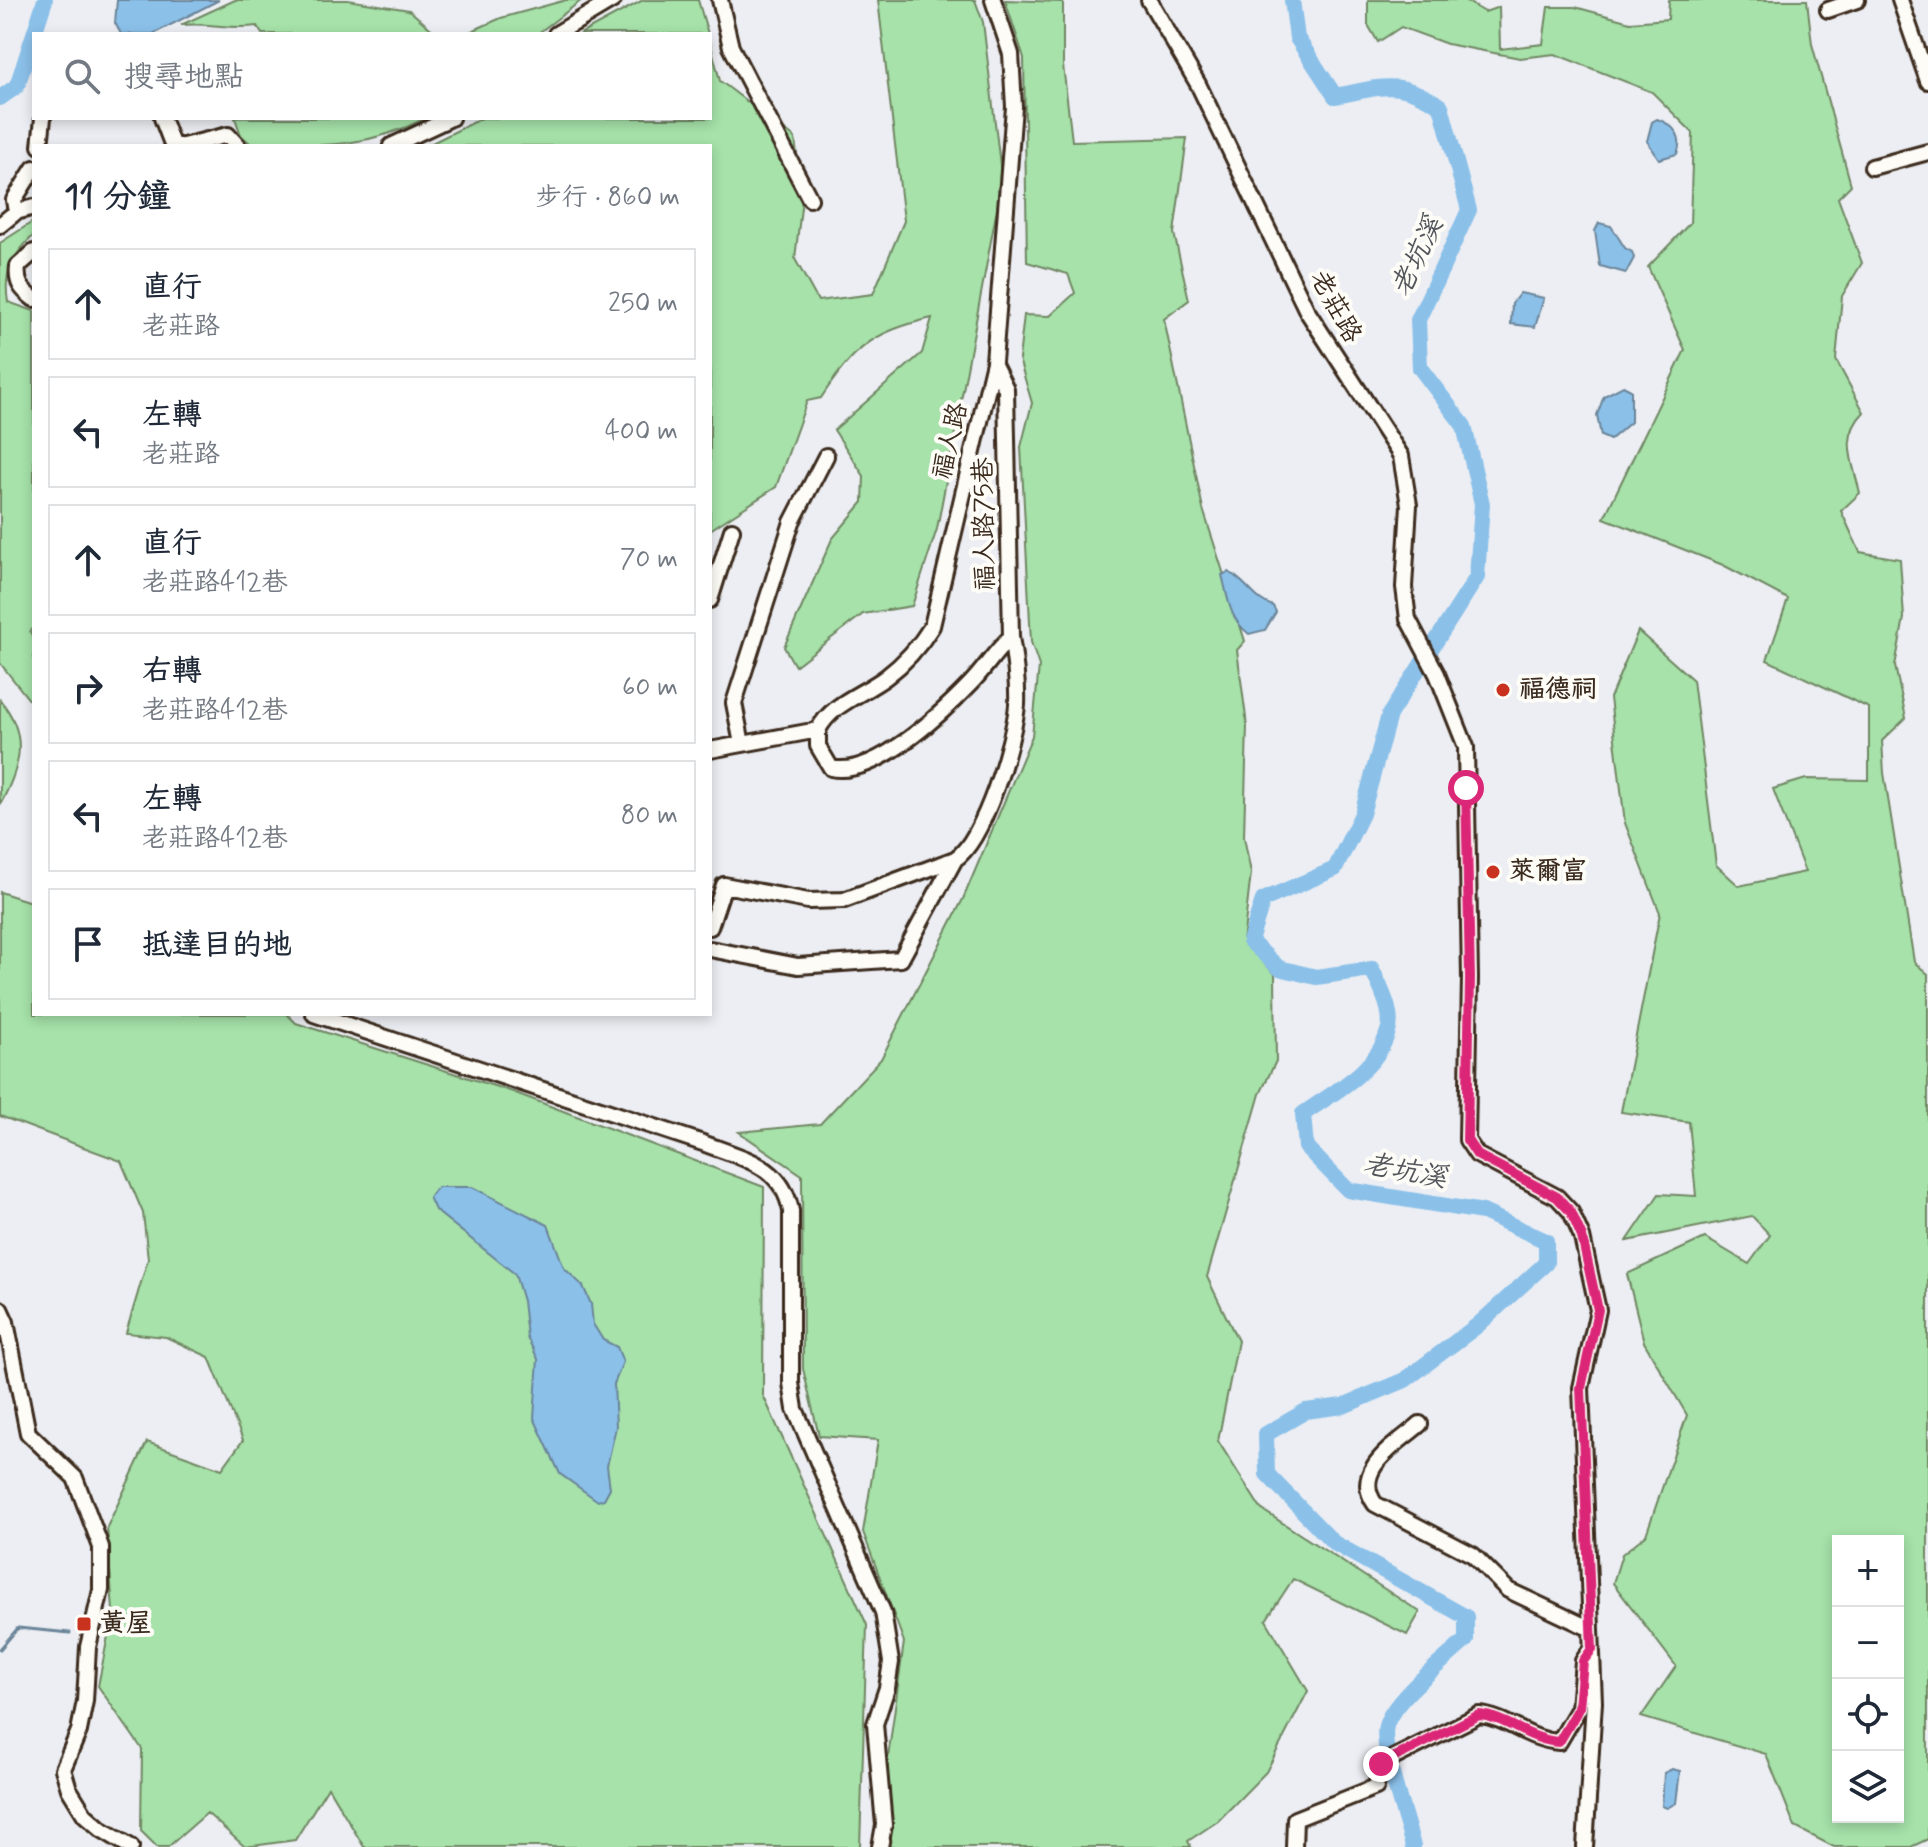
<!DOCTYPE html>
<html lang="zh-TW">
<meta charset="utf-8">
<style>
body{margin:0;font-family:Mynerve,"LXGW WenKai TC",sans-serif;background:#f2f2f3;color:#1f2937}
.controls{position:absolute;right:24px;bottom:24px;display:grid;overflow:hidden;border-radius:0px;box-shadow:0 4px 12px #0003}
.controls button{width:72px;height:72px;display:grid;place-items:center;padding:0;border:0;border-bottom:2px solid #e0e1e3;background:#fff;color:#1f2937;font:40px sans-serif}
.stop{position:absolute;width:24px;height:24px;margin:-18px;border:6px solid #db2777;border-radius:50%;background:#fff}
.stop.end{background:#db2777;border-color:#fff;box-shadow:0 2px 8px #0008}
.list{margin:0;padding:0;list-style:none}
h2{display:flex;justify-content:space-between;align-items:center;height:104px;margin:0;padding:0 32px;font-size:34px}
h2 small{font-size:26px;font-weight:400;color:#747a83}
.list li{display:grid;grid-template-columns:52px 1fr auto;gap:24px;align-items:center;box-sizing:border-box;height:112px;margin:0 16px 16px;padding:0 16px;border:2px solid #e0e1e3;border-radius:0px}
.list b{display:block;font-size:30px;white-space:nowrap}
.list p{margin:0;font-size:26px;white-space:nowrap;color:#747a83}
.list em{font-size:26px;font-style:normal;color:#747a83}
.icon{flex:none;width:44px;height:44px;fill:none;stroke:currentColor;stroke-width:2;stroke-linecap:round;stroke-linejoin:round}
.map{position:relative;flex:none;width:1928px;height:1847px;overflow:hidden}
.search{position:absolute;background:#fff;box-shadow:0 4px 12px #0003;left:32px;top:32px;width:680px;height:88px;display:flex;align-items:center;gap:20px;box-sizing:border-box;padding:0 28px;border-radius:0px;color:#747a83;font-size:30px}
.panel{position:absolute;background:#fff;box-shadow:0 4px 12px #0003;left:32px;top:144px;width:680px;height:872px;border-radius:0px}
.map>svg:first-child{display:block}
</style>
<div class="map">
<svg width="1928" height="1847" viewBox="0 0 1928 1847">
<rect width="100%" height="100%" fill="#eceef3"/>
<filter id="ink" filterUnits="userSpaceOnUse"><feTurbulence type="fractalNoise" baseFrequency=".0125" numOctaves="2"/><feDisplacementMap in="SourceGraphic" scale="16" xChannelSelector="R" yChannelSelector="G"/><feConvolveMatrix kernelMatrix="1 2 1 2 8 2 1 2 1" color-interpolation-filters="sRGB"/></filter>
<g filter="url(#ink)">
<!-- green -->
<path fill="#a6e2a9" stroke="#708664" stroke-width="2" fill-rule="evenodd" d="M235,0H348L409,10L437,34H262L257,26C228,30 210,22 181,25Z
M566,0H582L537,34H465L501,18Z
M643,0H698L708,34H580Z
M878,0H975L983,22L1002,182L937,529L912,606L863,614L795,666L784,647L832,539L863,502L864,476L834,430L922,353L932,318C872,332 855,347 821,398L807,401L776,487L710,530V146H426L482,118H710V42L720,81L795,138L802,199L795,259L818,301L873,294L904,221Z
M1005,0L1063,2V65L1072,141L1187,138L1174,233L1189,300L1164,319L1203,509L1245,641L1237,650L1247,725L1244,837L1251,873L1243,942L1275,974L1276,1061L1260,1094L1207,1277L1238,1341L1218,1441L1261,1509L1420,1612L1407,1635L1293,1579L1266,1620L1308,1691L1266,1772L1218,1821L1188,1841L1191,1847H889L886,1772L904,1642L863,1532L878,1440L819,1436L803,1369L802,1175L739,1132L820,1124L881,1059L963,899L1032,736L1039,666L1031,642L1021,447L1032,403L1019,359L1024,315L1050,316L1075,293L1068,274L1027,262L1024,58Z
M1368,0H1464L1485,12L1499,7L1500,49L1543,44L1548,7H1575L1630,22L1668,19L1669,0H1807L1812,44L1851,185L1838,198L1862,263L1842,296L1836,360L1864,412C1839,438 1853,462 1860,493L1841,511L1860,552L1900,559L1904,618L1895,666L1906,718L1882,741L1884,773L1914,962L1928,974V1839L1911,1847H1834L1795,1827L1766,1754L1641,1717L1676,1666L1613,1583L1622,1554L1646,1535L1687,1415L1644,1342L1627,1274L1705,1238L1749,1264L1770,1235L1752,1216L1627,1241L1659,1194L1696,1196L1689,1122L1621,1112L1660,913L1625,823L1610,698L1638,631L1693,680L1716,865L1739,886L1805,872L1773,789L1806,779L1869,780V708L1767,660L1788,599L1723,565L1604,518L1685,350L1648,267L1690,223L1693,133L1652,92L1555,54L1520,58L1447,44L1401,27L1378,42L1368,25ZM1838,1541H1898V1817H1838Z
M235,118H426C366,149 318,146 253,146L241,135Z
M34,221V235C12,256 3,272 8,302L34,311V628L30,631L34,640V706L0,663V243Z
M0,700C30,735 20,768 0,805Z
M0,892L34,903V1014H287L296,1023L513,1092L764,1187L763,1395L867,1625L860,1847H364L328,1787L295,1840L245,1847L207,1813L168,1847H157L141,1831L142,1749L98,1686L113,1611L107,1527L147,1442L222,1469L243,1440L209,1357L166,1337L126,1333L148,1259L143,1213L121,1161L0,1116Z"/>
<!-- water -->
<path fill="#8bc0e9" stroke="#6b8498" stroke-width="2" d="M117,0H219L153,34H121L115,23Z
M1657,119C1674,125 1684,136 1677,154L1659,159L1647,141L1652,122Z
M1599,223L1611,226L1625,248L1632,252L1634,258L1626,273L1600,266L1595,231Z
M1520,293L1544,298L1535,327L1511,324L1512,303Z
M1623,386L1631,390V422L1610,440L1601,436L1597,415L1604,396Z
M1228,572C1247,581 1253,600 1273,606L1276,612L1265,630L1249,634C1228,618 1228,596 1222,575Z
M438,1187H472L548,1225L564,1268L583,1286L591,1304L593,1324L603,1340L617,1347L623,1362L614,1384L616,1427L607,1466L610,1488L604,1499L598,1501L560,1474L534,1418L538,1359L527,1337L523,1301L515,1274L435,1210L429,1197Z
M1672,1769L1680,1771L1676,1803L1667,1808L1662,1806L1664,1773Z"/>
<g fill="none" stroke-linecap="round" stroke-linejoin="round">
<!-- stream -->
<path stroke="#6b8498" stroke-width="3" d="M0,1649L18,1628L70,1633"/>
<!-- river -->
<path stroke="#8bc0e9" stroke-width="16" d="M1292,0L1297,38L1335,96C1384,87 1396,78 1441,106L1469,210L1418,320L1420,368L1464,426L1482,504L1477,577L1389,715L1362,814L1335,869L1263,900L1250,941L1279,968L1316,977L1372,969C1379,985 1393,1010 1389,1028C1379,1070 1335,1091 1303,1114L1306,1147L1348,1190L1483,1212L1546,1241V1263L1478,1325L1405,1380L1343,1406L1306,1411L1266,1434L1267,1474L1334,1543L1466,1617V1640C1445,1660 1393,1699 1386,1726C1380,1749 1407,1819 1413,1847
M34,34L45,0
M0,98L17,86L34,34"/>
<!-- minor casing -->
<g stroke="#3b2a1e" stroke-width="20">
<path id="minor" d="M720,0L731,47L810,199
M1149,0L1198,84L1307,311L1401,456L1409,505L1404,587L1408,619L1437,674L1466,747L1470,978L1467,1140L1477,1155L1557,1197L1571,1212L1582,1237L1598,1310L1581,1388L1594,1702L1585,1847
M1900,0L1928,81
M1828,10L1857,0
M556,34L613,0
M162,118L172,144L179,146
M40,146L43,118
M183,146L228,135L238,146
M391,146L451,118
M1872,167L1928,152
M16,212L14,200L34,168
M0,225L16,212L34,207
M34,252L18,266C16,283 21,289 34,299
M710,600L732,530
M818,730V746L831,768C874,778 940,715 970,684C985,669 995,651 1011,637
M742,744L734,703L792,522L826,456
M710,750L818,730C832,703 862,695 886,677C906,662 919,647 932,626L994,362L1014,107L1011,54L993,0
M710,927L724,885L808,901L844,900L955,859C984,841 1014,740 1017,705C1018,682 1015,660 1011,637L1006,389L994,365
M710,949L798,966L901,959L955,859
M314,1014L703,1143C743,1159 782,1164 791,1211V1383L795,1409L883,1612L891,1662L887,1688L875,1724L884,1825L880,1847
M0,1309L6,1322L28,1433L75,1478L101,1547V1590L88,1647L85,1701L79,1731L63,1769L69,1789L85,1815L101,1829L131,1847
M1420,1424C1396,1445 1351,1470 1375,1504L1473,1555L1508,1590L1591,1629
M1294,1847L1295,1819L1376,1787L1381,1764L1479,1715C1507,1717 1528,1740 1559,1742L1579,1708L1583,1661L1591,1649"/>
</g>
<!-- minor -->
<use href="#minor" stroke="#fdfcf7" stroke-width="14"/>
</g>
</g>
<g fill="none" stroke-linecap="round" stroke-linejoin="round" filter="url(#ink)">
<!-- route -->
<path stroke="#db2777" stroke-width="10" d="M1381,1764L1479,1715C1507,1717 1528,1740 1559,1742L1579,1708L1583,1661L1592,1649L1581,1388L1598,1310L1582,1237L1571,1212L1557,1197L1477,1155L1467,1140L1470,978L1466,788"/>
</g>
<!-- markers -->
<g fill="#c8321e" stroke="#fdfcf7" stroke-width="3">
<circle cx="1503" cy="690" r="8"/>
<circle cx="1493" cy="872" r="8"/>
<rect x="76" y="1616" width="16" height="16" rx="4"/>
</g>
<g text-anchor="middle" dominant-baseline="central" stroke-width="8" stroke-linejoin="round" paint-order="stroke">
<!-- street labels -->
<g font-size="26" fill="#3b2a1e" stroke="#fdfcf7">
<text transform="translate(1335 307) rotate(61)">老莊路</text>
<text transform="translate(951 441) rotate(-77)">福人路</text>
<text transform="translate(985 524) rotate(-91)">福人路75巷</text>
</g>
<!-- poi labels -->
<g font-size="26" font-weight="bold" fill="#3b2a1e" stroke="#fdfcf7" text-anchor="start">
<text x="1519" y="690">福德祠</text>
<text x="1509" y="872">萊爾富</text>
<text x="100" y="1624">黃屋</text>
</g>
<!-- water labels -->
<g font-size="28" font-style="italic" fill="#53575b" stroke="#fdfcf7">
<text transform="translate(1418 257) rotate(-65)">老坑溪</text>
<text transform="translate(1405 1172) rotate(10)">老坑溪</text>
</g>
</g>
</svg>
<div class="controls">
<button>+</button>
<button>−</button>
<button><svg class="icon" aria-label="locate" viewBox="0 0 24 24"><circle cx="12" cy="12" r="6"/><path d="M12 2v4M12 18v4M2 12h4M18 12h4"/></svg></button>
<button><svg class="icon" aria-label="layers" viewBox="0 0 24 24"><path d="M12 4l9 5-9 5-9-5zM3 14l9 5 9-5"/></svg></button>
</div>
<div class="stop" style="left:1466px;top:788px"></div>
<div class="stop end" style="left:1381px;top:1764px"></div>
<div class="search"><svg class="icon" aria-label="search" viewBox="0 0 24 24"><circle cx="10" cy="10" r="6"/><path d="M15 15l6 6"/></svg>搜尋地點</div>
<section class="panel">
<h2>11 分鐘<small>步行 · 860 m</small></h2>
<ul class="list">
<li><svg class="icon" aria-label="ahead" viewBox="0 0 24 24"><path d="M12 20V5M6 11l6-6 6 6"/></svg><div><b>直行</b><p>老莊路</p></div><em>250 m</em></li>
<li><svg class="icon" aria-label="left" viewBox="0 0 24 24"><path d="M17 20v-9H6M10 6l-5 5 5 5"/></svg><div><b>左轉</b><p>老莊路</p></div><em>400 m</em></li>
<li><svg class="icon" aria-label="ahead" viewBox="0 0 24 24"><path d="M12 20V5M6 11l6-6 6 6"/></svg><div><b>直行</b><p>老莊路412巷</p></div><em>70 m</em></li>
<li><svg class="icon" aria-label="right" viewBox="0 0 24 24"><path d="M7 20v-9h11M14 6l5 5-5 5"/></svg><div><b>右轉</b><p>老莊路412巷</p></div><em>60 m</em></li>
<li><svg class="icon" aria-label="left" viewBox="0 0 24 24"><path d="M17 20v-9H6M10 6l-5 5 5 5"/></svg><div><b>左轉</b><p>老莊路412巷</p></div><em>80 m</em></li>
<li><svg class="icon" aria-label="arrive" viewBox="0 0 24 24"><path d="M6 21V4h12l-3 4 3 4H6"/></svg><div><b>抵達目的地</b></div></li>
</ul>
</section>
</div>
